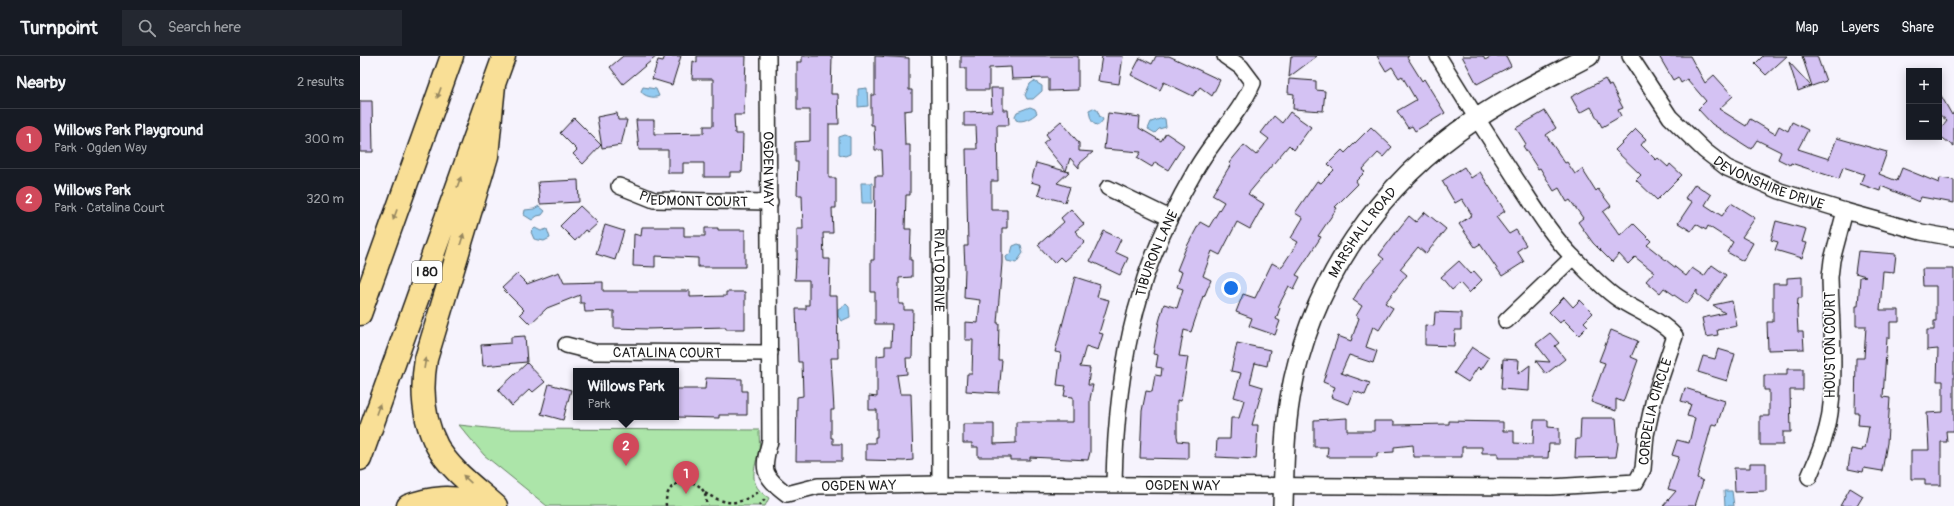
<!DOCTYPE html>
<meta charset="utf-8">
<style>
body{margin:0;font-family:Pangolin,sans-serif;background:#242831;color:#f1f3f6}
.controls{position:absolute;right:12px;top:12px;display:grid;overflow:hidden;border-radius:0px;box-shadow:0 2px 10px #0003}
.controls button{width:36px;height:36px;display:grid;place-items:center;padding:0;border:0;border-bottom:1px solid #363941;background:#171b24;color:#f1f3f6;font:20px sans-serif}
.you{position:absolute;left:871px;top:232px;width:14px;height:14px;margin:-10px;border:3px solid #fff;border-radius:50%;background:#1a73e8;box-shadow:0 0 0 6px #1a73e833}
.badge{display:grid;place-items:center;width:26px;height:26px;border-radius:50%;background:#d1495b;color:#fff;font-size:13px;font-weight:700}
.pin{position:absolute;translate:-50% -33px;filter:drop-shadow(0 1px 2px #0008)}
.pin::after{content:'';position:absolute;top:21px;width:14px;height:12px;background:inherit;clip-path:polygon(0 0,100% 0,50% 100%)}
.popup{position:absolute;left:213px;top:312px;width:106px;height:52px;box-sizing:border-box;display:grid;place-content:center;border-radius:0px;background:#171b24;filter:drop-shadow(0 1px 3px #0005);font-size:13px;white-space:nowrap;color:#9ea1a6}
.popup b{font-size:15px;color:#f1f3f6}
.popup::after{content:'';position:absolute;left:50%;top:100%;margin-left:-8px;border:8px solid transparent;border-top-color:#171b24}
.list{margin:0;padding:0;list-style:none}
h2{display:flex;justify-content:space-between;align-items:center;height:52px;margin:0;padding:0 16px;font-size:17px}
h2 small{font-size:13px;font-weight:400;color:#9ea1a6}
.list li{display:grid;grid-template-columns:26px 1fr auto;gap:12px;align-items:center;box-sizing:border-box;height:60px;padding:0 16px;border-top:1px solid #363941}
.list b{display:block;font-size:15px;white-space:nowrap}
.list p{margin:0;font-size:13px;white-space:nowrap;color:#9ea1a6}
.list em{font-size:13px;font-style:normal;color:#9ea1a6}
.icon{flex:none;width:22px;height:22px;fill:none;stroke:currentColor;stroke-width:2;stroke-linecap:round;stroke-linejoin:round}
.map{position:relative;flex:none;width:1594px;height:450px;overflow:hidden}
header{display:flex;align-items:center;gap:24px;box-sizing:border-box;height:56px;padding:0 20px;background:#171b24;border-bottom:1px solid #363941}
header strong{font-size:19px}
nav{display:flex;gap:22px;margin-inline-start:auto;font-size:14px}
.search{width:280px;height:36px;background:#242831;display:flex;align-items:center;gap:10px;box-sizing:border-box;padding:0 14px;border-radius:0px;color:#9ea1a6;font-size:15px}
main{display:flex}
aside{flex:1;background:#171b24}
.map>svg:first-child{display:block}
</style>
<header>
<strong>Turnpoint</strong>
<div class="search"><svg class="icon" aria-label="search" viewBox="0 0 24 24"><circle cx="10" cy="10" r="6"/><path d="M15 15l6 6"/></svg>Search here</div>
<nav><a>Map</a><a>Layers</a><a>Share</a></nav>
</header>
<main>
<aside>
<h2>Nearby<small>2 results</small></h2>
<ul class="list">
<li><span class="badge">1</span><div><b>Willows Park Playground</b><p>Park · Ogden Way</p></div><em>300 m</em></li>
<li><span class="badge">2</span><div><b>Willows Park</b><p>Park · Catalina Court</p></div><em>320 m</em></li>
</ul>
</aside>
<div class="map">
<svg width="1594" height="450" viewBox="0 0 1594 450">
<rect width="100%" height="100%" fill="#f6f3fd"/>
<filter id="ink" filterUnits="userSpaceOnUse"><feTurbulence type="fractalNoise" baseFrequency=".025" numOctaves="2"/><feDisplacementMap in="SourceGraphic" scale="8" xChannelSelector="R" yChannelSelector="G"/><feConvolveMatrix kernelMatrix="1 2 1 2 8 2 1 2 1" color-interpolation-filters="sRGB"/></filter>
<g filter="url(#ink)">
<!-- green -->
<path fill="#ace5a9" stroke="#648062" d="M99,369L137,373L399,374C399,380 400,386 399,393C395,413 386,428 409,442L405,450H187L124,399Z"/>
<!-- water -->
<path fill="#93cbf2" stroke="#63859c" d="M674,25L682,30V35L673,43H667L665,39L670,28Z
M283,31L296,33L299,40C294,43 283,40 281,35Z
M507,32L508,50L498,51V33Z
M670,51L675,53L677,57C672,62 662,67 656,64L655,60L657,56Z
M733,52L737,54L740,61L742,62L743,64L739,69C731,70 730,60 729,54Z
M803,62L805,63L806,71L799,73L795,77L788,73L791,66Z
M485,79L490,81V98L485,100L479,98V81Z
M501,127H512V147H502Z
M179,150L185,155L182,159L177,160L172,164L164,159L165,154L174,153Z
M175,172L181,175L187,173L190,182L184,185L174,183L171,176Z
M658,188L661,189L663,197L656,207L647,205L646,201L651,197L653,190Z
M486,248L489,251L490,261L481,265L478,260V253Z
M1364,435H1372L1374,450H1365Z"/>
<!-- building -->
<path fill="#d4c2f3" stroke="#1c1c1c" d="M263,0H297L263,28L250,11Z
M305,0H321L312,29L292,23L298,4L303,5Z
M337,0H386L384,59H374L375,78H383L382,116H370V121H344V107H323V117H308V94H279L276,64H294V78L344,77V70H353V23H332L333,5L337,7Z
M442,0H472L471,38H478L479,68H469V122H476V152H472L473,177H463L464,203H470L469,240H477L478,302H471L474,354H471V382H473V388H482V405H436L437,341L443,340L442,306H438L436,253H446V249H449V224H435L436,203H437V173H443L442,139H437L438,106H435V86L450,85V54H437V6H442Z
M515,0L549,2V34H552V54L544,55L545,89H550V139H546L545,173H551L550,204H552V221L539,222V248H544V254H553L552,302H546L547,318L537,319L540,338H551L553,404L544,405L506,404V387H515V381H517V354H509V340L517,341V300L525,299V290H531L532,268H515V236H511V204H514L515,120H523L522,94H515L514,69H511V39H515Z
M601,0H718V34L689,35V22L652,23L651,11L629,12V34H606V12H601Z
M742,0H763L759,28L738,25Z
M796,0H809L860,24L852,40L840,31L833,40L804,26L800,34L771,19L780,2L792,8Z
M931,0H957L929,21Z
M1017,0H1049L1047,1L1062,25L1064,23L1085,57L1055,75L1052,70L1048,72L1037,55L1056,44L1042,20L1039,22L1032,11L1026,15Z
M1102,0H1123L1125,4L1132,0H1146L1151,10L1117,28Z
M1299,0H1330L1345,27L1354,19L1373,40L1359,53L1386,70L1390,63L1415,78L1419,70L1428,75L1432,66L1448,74L1438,93L1469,103L1477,82L1527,96L1519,118L1537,125L1542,112L1579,127L1580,122L1594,124V147L1561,141L1559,146L1521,130L1520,135L1500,128L1504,118L1483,111L1479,123L1431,107L1430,109L1418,103L1421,96L1397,84L1391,93L1352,68L1338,53L1346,45L1327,23L1321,27L1318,21L1313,24Z
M1403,0H1427L1406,19L1395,8Z
M1442,0H1457L1466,25L1452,30Z
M1429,6L1451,30L1438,35Z
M929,23L956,25V34L965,35L963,55L933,53L934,38L928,37Z
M1245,23L1249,30L1251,29L1263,52L1258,54L1261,60L1242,71L1231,51L1220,57L1211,41Z
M631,32H643V54H648L649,69H637L638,125H631V154H647V172H642V207L637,267H639L638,304H642L639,337L606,335L607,318H612L613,284H605V266L618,267L620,244L604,242L605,212L604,190H608L606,93H617L616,70H604V56L632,55Z
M1579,36L1592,59L1594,56V91L1579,79V75L1587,65L1579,58Z
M0,45H12L13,96H0Z
M1185,55L1196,72L1186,79L1205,107L1207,106L1215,118L1222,113L1236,135L1238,133L1251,150L1243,156L1260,179L1273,167L1291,185L1287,189L1326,220L1332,212L1344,220L1352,209L1366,219L1348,246L1337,238V234L1327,248L1304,232L1300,237L1286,225L1294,216L1275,201L1268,208L1259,198L1252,206L1233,187L1218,166L1223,162L1210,144L1207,146L1199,132L1194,135L1180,112L1178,113L1163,90L1166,88L1156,72Z
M930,56L951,71L934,94L929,89L888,138L904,148L890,173L877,166L860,199L852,195L843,220L851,224L844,241L843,240L831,276L824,274L819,300L828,301L821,345L817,344V380L818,385L828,386V403L780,402L782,355L786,335L792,336L795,319L801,320L802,312L796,311L798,299L793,298L799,266L804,248L817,252L823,233L817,231L822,216L817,214L825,194L840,166L849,171L864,146L852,139L871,108L869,107L884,89L896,99L909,83L901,77L914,60L922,67Z
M257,57L258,64H267L261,89L242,92L237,61Z
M748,57L780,61L779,72L801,85L806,77L824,89L808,114L795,106L792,111L777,102L781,96L744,93Z
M214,62L241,89L223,108L213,98L217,94L200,77Z
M701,65L719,87V95L733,96L719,108V112L710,102L706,115L683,87L689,82L686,78Z
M1011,71L1032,91L1023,101L1018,97L1002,114L1005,116L996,125L998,128L975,151L977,152L958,180L961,181L936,219L940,221L934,233L929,230L918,251L920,252L916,263L920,265L915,279L889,270L892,262L876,256L883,238L895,242L912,207L921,212L938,186L931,182L943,162L935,157L957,125L961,127L974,114L968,108L982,94L985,97Z
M1276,73L1286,83L1281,89L1296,104L1298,102L1308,111L1310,108L1322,119L1297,144L1276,124L1281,119L1255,94Z
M676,107L709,116L697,127L710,131L705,146L678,139L681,129L671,126Z
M1104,111L1111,122L1120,116L1145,155L1136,161L1149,178L1156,174L1166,189L1157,195L1164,206L1142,220L1120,188L1115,191L1099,168L1112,159L1102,143L1095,147L1082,125Z
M218,124L219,146L180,148L178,126Z
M1335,128L1351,139L1345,149L1362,160L1371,147L1395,162L1382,181L1393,187L1383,205L1367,196L1373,186L1348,170L1346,174L1336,168L1331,175L1318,167L1332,146L1325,142Z
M220,150L238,167L228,176L225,174L215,185L200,170Z
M711,153L724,168L715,175L725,186L704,205L700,201L694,207L678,189L704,166L701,162Z
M1065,156L1086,173L1066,198L1058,191L1040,213L1047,219L1025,247L1033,252L1019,274L1013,270L1006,291L1017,295L1013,307L989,299L981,317L1010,327L1005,339L994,335L989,348L971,341L975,331L963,326L978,280L991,285L999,262L996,260L1002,250L993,244L1003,227L1024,203L1019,199L1037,175L1049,160L1056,166Z
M1416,165L1446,173L1442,186L1447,187L1442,202L1415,194L1418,186L1411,184Z
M245,169L264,175L255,204L236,198Z
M282,171H324V180H345V172H358V174H385V211H338V202L295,200V211L273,210L274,178L281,180Z
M744,175L761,183L755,196L768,202L760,219L730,205Z
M1498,195L1536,198L1534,216L1523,215L1520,254H1539V266H1530V282H1527L1523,341L1530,342L1527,387L1522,415L1504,412L1503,416L1488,413L1491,393L1502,395L1503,392H1505L1509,370L1498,369L1499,357H1495L1496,302H1504L1506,270H1496V250H1498L1500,221L1506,220L1495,217Z
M1099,205L1111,218L1114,215L1122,224L1109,237L1100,227L1092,234L1081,221Z
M1562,213H1594V375H1586L1587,386H1581V429H1565V423H1551V394H1569L1567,357L1583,356V325H1577L1578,293L1567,294V274H1574V265H1576V230H1563Z
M199,216L204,227L243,226V235H330V241L366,240V236H385V273H366V271L287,273L254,272V255L225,256L224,247H220V239L187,252L170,268L160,258L164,254L142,232L157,218L167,228Z
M715,221L740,229L737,241L749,244L739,277L743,278L738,294L726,290L720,311L730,312L728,329H733L730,343V396L728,404L670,401V404H650V401H618V391H612V387H603V368H634V388L656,387V366H713V341L704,340L706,330L697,329L701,297L695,296Z
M1442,221V242H1438L1437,257L1438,276H1443L1444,293L1408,294L1407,266H1413V228H1427V222Z
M1204,241L1213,251L1220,244L1233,257L1224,266L1228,270L1219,279L1203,263L1200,267L1189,256Z
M1372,245L1377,270L1357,274L1358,279L1346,281L1342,262L1365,257L1353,249Z
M1075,256L1101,257V274H1095L1094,290L1065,289V269L1074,270Z
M1251,274L1278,285L1271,301L1278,304L1263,346L1256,343V355L1231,346L1245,307L1239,305Z
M1190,277L1199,287L1195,290L1205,303L1186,318L1176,305L1190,306L1176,288Z
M165,280L167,306L123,310L121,289L151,287V281Z
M877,287L910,294L907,310L895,307L890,327L903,331L892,369H898L896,403L856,401L857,383H870L871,362H879L884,344L874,341L881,317L871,315Z
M1112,291L1129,302L1121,314L1118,311L1108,326L1094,317Z
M1358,293L1375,298L1367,325L1338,316L1343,300L1355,303Z
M1143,303L1159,304L1158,318L1170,309L1169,335L1141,333Z
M167,307L185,326L173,336L170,333L152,350L138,334Z
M1427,313H1443V334H1430L1431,376H1423V389H1400V360H1409V334H1404V319H1427Z
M346,322L382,323V335H387V359H359V362L316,361V333H345Z
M189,328L211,334L203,364L181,358Z
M1325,332L1365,345L1357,369L1352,368L1337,422L1343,425L1335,450H1303L1316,435L1308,433L1319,401L1312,399L1317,384L1329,387L1335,362L1327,360L1331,348L1321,345Z
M987,362V375H1014V365H1034V369L1089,368V365L1143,366V375H1154V387L1173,388L1174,364H1188V371L1199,372V388H1189L1188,402H1138V397H1122V391H1102V401H1054L1053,389L1034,391V396L1017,397V401H967L968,391H954V364Z
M1221,362H1256L1258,388L1256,401L1215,402L1216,383H1220Z
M1390,407H1406V435L1375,436L1374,412H1390Z
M1490,432L1503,440L1497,450H1480Z"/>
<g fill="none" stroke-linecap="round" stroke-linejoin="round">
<!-- minor casing -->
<g stroke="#1c1c1c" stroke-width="18">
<g id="minor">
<path id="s1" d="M408,0L410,385C402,414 402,419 427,438L458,430L580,428L1191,431L1276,426L1283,413L1286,379L1294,342L1315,280C1300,263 1276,255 1257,242C1241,231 1227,215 1213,201C1190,178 1174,150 1156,123C1129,82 1103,41 1078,0"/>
<path id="s2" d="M579,0L580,428"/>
<path id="s3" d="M1270,0L1310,61L1345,95L1367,112L1420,135L1485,155L1561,176L1594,182"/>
<path id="s4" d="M259,130L294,144L410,146"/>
<path d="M748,132L810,162"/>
<path d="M1146,265L1213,201"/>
<path id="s5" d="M206,289L234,296L410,297"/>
<path d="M1449,421C1458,400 1467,379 1470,357C1476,313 1471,265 1470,221L1472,204L1485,155"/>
<path id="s6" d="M754,428C755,369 761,311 776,254C780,242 782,230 786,219C799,183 816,148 835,115C852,84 879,59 893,27L881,11L865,0"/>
</g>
</g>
<!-- tertiary casing -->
<g stroke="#1c1c1c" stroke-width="22">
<g id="tertiary">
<path id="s7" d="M923,450C924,414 924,378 930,342C950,227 1019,127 1116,63C1151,39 1191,20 1229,0"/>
</g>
</g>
<!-- motorway casing -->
<g stroke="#1c1c1c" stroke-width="25">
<path id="motorway" d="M134,29L127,100L66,303C61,333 62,362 77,390C90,414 116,432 136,450
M0,258L92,0
M0,403L144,0
M48,450C67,442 97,437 116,450"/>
</g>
<!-- path -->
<path stroke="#1c1c1c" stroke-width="2.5" stroke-dasharray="3 3" stroke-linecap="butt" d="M345,437C366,449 378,450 398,436
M306,450C303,417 350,418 346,450
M399,450L406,442"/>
<!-- minor -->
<use href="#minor" stroke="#fff" stroke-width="15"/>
<!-- tertiary -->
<use href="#tertiary" stroke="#fff" stroke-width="19"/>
<!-- motorway -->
<use href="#motorway" stroke="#f9df96" stroke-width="22"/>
</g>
<!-- one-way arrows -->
<defs><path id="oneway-solid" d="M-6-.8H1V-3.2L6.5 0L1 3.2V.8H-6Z"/></defs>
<g fill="#96875f">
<use href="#oneway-solid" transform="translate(79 37) rotate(110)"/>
<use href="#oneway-solid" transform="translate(99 126) rotate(-70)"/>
<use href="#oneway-solid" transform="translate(35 159) rotate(110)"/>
<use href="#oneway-solid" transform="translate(102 183) rotate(-73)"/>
<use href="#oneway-solid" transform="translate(65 307) rotate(-81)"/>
<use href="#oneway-solid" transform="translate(18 353) rotate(-70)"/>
<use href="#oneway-solid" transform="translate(107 423) rotate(-137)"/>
</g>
</g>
<g text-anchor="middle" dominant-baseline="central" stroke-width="3" stroke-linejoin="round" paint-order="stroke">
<!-- shield labels -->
<rect fill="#fff" stroke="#606060" stroke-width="1" x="52" y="205" width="30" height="22" rx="3"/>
<g font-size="13" font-weight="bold" fill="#1c1c1c">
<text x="67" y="216">I 80</text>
</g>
<!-- street labels -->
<g font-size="14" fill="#1c1c1c" stroke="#fff">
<text stroke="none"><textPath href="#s1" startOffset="113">OGDEN WAY</textPath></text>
<text stroke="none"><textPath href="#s3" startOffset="194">DEVONSHIRE DRIVE</textPath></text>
<text stroke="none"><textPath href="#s4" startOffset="77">PIEDMONT COURT</textPath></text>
<text stroke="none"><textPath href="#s7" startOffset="291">MARSHALL ROAD</textPath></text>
<text stroke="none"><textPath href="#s6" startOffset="236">TIBURON LANE</textPath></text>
<text stroke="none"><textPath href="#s2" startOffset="214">RIALTO DRIVE</textPath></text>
<text transform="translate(1470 289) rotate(-90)">HOUSTON COURT</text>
<text stroke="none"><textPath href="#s5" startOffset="102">CATALINA COURT</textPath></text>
<text stroke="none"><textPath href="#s1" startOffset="1371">CORDELIA CIRCLE</textPath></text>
<text stroke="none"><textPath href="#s1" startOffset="844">OGDEN WAY</textPath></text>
<text stroke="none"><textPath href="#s1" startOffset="520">OGDEN WAY</textPath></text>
</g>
</g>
</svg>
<div class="controls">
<button>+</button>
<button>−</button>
</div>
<div class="you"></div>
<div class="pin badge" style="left:326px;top:438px">1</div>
<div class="pin badge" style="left:266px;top:410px">2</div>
<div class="popup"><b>Willows Park</b>Park</div>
</div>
</main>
